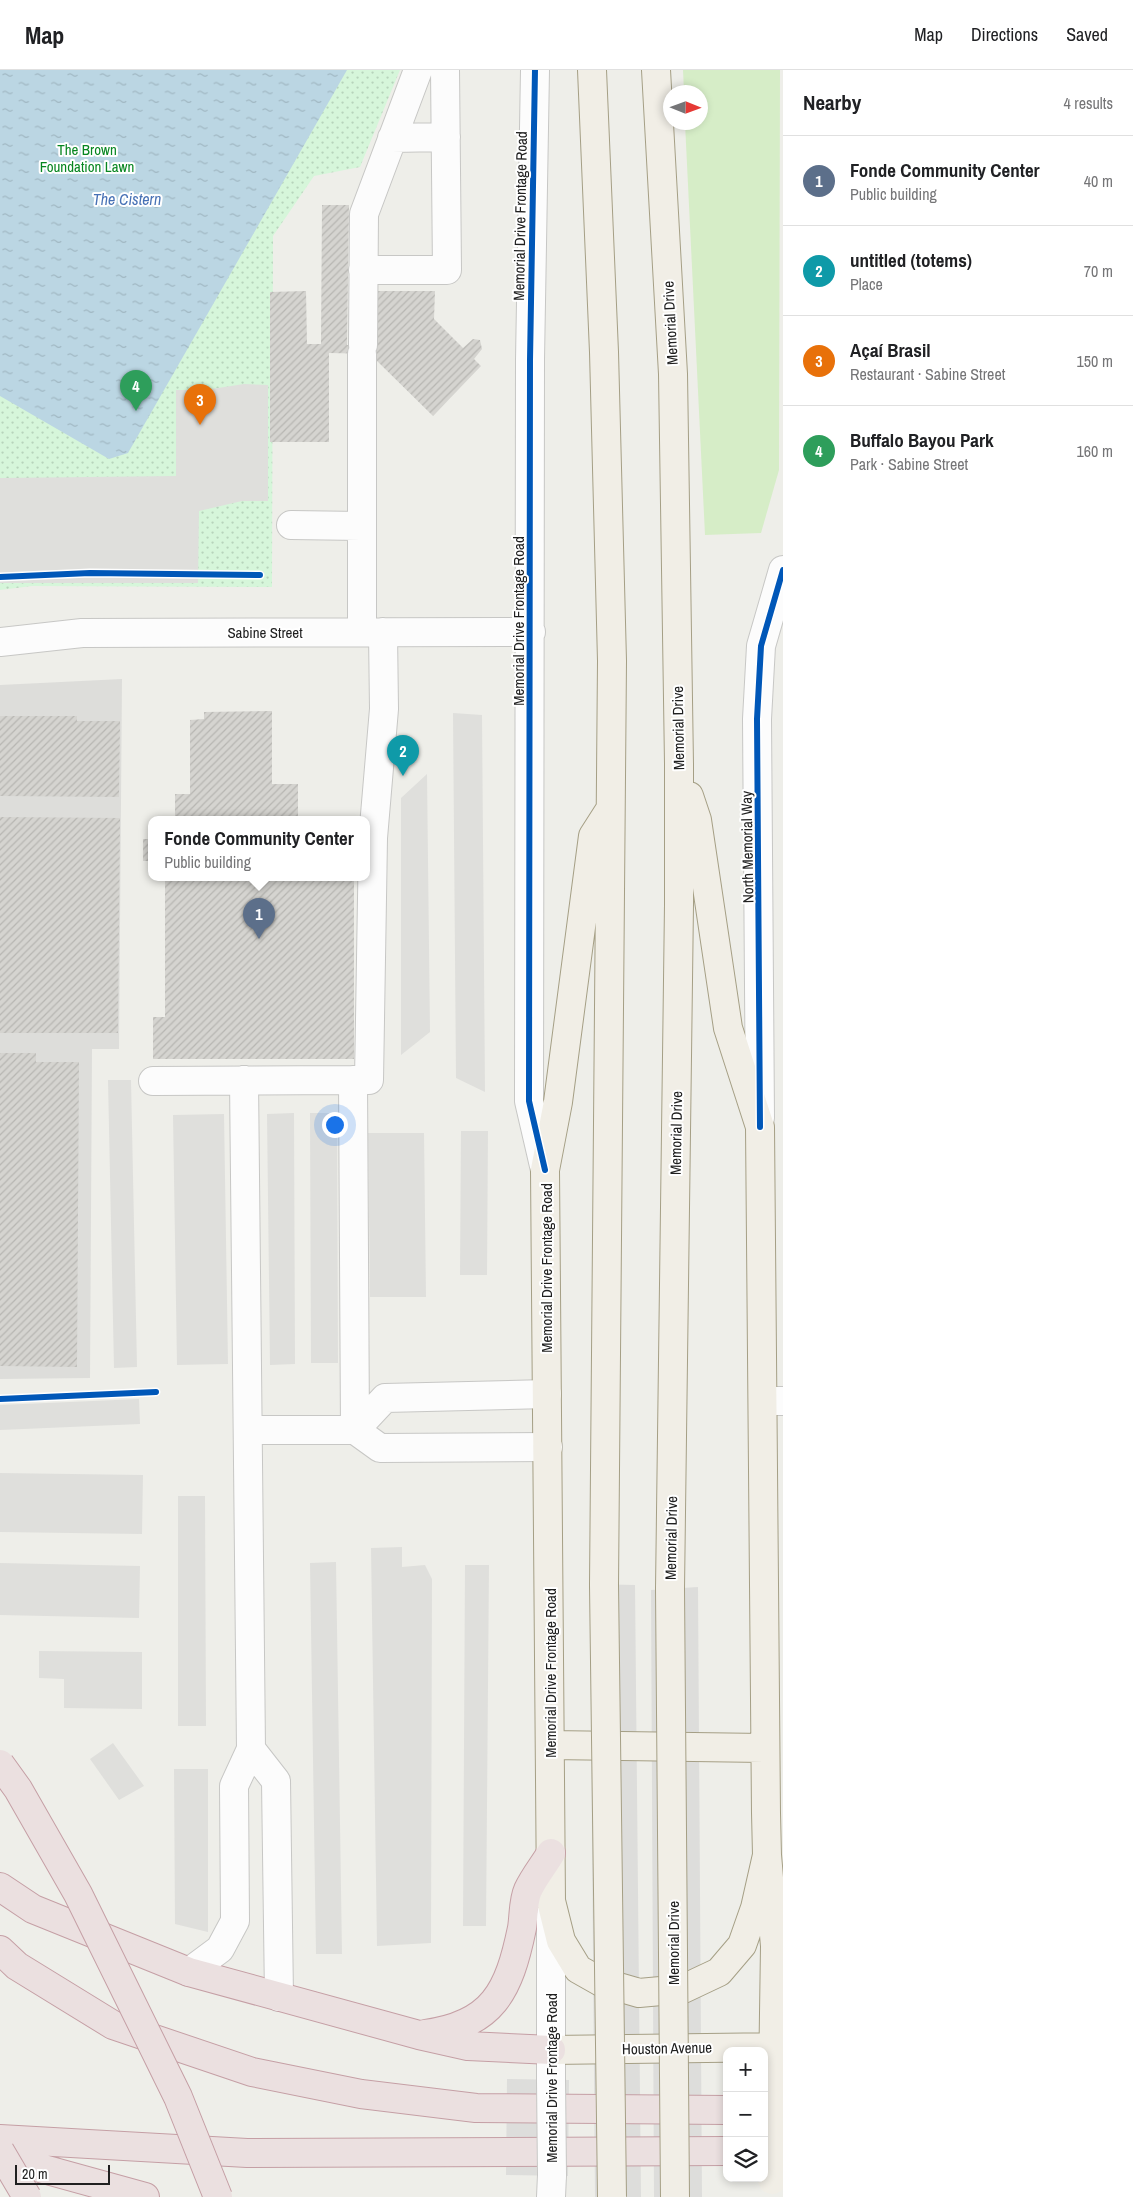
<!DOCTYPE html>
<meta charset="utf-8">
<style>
body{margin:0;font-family:"Archivo Narrow",sans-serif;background:#f2f2f2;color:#202124}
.controls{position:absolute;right:15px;bottom:15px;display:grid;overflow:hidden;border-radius:10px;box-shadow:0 2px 8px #0003}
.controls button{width:45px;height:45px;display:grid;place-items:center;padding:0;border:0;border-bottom:1px solid #e0e0e0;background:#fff;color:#202124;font:25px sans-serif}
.compass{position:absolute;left:663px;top:15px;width:45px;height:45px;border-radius:50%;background:#fff;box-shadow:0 2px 8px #0003;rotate:91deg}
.scale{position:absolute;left:15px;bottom:12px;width:95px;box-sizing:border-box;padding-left:5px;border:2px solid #202020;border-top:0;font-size:14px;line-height:18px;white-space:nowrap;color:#202020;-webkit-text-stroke:4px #fff;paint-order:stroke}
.you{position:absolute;left:334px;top:1054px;width:18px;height:18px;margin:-12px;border:4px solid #fff;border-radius:50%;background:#1a73e8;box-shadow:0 0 0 8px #1a73e833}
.badge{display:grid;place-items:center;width:32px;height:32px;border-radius:50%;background:#0f766e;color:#fff;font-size:16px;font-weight:700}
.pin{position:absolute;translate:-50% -41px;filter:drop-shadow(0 1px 2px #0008)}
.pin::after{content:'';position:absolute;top:26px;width:18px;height:15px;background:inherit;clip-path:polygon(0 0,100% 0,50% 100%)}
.popup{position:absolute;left:148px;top:746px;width:222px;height:65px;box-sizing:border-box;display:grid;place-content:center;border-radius:10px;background:#fff;filter:drop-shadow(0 1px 4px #0005);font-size:16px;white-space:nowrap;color:#757577}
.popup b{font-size:19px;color:#202124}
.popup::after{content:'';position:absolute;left:50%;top:100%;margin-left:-10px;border:10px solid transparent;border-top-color:#fff}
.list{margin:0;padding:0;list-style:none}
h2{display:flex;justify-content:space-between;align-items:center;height:65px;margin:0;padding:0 20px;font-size:21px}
h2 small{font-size:16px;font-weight:400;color:#757577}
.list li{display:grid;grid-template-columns:32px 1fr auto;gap:15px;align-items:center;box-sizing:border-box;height:90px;padding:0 20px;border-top:1px solid #e0e0e0}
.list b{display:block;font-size:19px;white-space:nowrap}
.list p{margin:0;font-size:16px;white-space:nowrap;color:#757577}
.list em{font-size:16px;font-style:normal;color:#757577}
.icon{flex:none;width:28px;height:28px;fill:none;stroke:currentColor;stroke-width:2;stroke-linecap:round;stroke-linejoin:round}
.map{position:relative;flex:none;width:783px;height:2127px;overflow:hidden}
header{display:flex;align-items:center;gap:30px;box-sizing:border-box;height:70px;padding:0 25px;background:#fff;border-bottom:1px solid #e0e0e0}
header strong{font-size:24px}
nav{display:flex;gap:28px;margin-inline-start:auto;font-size:18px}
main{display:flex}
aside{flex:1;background:#fff}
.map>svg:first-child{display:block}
</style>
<header>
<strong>Map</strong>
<nav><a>Map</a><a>Directions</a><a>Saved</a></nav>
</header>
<main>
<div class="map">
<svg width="783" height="2127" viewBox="0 0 783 2127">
<defs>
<pattern id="park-dots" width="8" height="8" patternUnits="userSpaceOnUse" patternTransform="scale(1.25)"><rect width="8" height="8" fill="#d6f6da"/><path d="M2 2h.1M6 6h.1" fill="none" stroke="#b7d3bb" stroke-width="1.8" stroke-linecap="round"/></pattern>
<pattern id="water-ripples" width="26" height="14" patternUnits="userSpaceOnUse" patternTransform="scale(1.25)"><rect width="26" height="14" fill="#bbd6e3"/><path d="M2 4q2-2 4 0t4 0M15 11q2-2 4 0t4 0" fill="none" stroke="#a0b7c2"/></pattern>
<pattern id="building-hatch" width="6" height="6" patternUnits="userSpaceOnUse" patternTransform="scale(1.25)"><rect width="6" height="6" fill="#d5d4d0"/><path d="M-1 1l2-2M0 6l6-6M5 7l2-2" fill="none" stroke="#b7b6b2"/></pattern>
</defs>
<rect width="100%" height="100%" fill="#eeeee9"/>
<!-- residential -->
<path fill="#ddddda" d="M122,609L119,979H92L90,1308L0,1309V615Z"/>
<!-- grass -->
<path fill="#d6edc7" d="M683,0H780L779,400L761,463L705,465L685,53L700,52V22H684Z"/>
<!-- park -->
<path fill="url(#park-dots)" d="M0,0H400L360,97L314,106L273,166L272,517L32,516L0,520Z"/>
<!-- parking -->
<path fill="#dfdfdc" d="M244,314L268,315V431H242L199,441L198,513H0V408L176,406V320H205Z
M453,643L482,645L485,1022L456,1008Z
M427,704L430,962L401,985V728Z
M108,1010H131L137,1297L114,1298Z
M294,1043L295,1294L270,1295L267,1044Z
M310,1043H337L338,1293H311Z
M224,1044L228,1294L177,1295L173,1045Z
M461,1061H488L487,1205H460Z
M368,1063H424L426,1227H370Z
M139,1329L140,1354L0,1360V1335Z
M0,1403L143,1405L142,1464L0,1462Z
M178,1426H205L206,1656H178Z
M402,1477V1497L425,1495L432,1509L431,1873L377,1876L371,1478Z
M336,1492L342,1884H316L310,1493Z
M0,1493L140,1496L139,1548L0,1545Z
M465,1495H489L486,1856H463Z
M39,1581L142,1582V1639L64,1638V1609L39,1608Z
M113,1673L144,1716L119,1730L90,1689Z
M174,1699H208V1862L175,1854Z"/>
<!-- water -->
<path fill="url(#water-ripples)" d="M0,0H347L128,383L109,389L0,326Z"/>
<!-- pier -->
<path fill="#dddddb" d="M590,1514L635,1515L641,2127H595Z
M698,1517L702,2127H654L651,1520Z
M507,2009L569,2010L568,2106L506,2105Z"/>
<!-- building -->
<path fill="url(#building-hatch)" d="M322,135H349L347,275H376L377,221H435L434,249L463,278L473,269L480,270L482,279L474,289L481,296L433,346L376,290V284L329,283V372H270V222L306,221L307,274H321Z
M272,641V714H298V750H175V724H190V650L204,649V642Z
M0,646H77V651H120L119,727L0,726Z
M0,747L120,748L118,963H0Z
M143,769H152V791H143Z
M165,808H354V989H153V947H165Z
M0,983H36V992H79L77,1297L0,1296Z"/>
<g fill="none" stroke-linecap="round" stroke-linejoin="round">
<!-- minor casing -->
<g stroke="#c7c7c5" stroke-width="30">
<path id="minor" d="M535,0L530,290L529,1031L545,1100
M392,68L446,67
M363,200H447L445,0
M363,275L364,144L418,0
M291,455L361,456
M362,561V284
M0,572L82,563L531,562
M244,1010L251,1679
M153,1011L353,1010
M760,1048L757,649L761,576L783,500
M763,1331H783
M248,1360H355L380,1378L548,1377
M355,1360L353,1010H369L373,768L384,639L383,562
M355,1360L385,1328L547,1324
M551,1844V2010
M189,1902L220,1879L235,1851L234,1716L251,1679L276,1711L279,1927
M551,2127L552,2105"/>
</g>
<!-- major casing -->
<g stroke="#a59f85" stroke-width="30">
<path id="major" d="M592,0L604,282L612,591L604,1515
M656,0L673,304L679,694V834L670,1519
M689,726L697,750L728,958L760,1057L766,1743L767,1785L775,1876L773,2011
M609,741L593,766L558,1032L545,1100L551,1831L561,1871L578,1899L601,1912L639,1923L683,1919L719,1902L742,1875L755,1838L767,1785
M551,1675L765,1678
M551,1980L783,1977"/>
</g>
<!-- highway casing -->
<g stroke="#c59fa5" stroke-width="30">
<path id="highway" d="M0,1817L33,1839L189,1902L419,1965L468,1976L551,1980
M0,1880L17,1896L113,1955L252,2002L361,2024L476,2038L727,2040
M425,1964C493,1955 509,1921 522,1858C524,1846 523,1831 528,1820C534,1807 544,1795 551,1783
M0,2069L247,2083L727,2081
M0,2087L145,2127"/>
</g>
<!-- minor -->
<use href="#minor" stroke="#fcfcfc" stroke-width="28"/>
<!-- major -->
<use href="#major" stroke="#f1eee6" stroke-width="28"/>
<!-- highway -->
<use href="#highway" stroke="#ebe0e0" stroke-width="28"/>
<!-- minor-bridge casing -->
<g stroke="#c7c7c5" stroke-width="30" stroke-linecap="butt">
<path id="minor-bridge" d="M551,2010L552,2105"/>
</g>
<!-- major-bridge casing -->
<g stroke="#a59f85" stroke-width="30" stroke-linecap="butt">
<path id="major-bridge" d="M604,1515L612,2127
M670,1519L675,2127
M772,2110L773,2011"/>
</g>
<!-- highway-bridge casing -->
<g stroke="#c59fa5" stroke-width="30" stroke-linecap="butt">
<path id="highway-bridge" d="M0,1694L18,1719L78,1824L178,2027L218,2127
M0,2081L27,2127"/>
</g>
<!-- minor-bridge -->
<use href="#minor-bridge" stroke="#fcfcfc" stroke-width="28"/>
<!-- major-bridge -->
<use href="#major-bridge" stroke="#f1eee6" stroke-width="28"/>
<!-- highway-bridge -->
<use href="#highway-bridge" stroke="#ebe0e0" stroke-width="28"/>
<!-- cycleway casing -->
<g stroke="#fff" stroke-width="9">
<path id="cycleway" d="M535,0L530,290L529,1031L545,1100
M0,507L90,503L260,505
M760,1057L757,649L761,576L783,500
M0,1329L156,1322"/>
</g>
<!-- cycleway -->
<use href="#cycleway" stroke="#0057b8" stroke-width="6"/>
</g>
<g text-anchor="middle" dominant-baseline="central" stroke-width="4" stroke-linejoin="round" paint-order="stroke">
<!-- park labels -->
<g font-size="15" fill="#078620" stroke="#fff">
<text x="87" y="79">The Brown<tspan x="87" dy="17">Foundation Lawn</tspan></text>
</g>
<!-- street labels -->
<g font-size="15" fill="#202020" stroke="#fff">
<text transform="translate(520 146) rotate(-89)">Memorial Drive Frontage Road</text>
<text transform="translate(670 253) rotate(-93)">Memorial Drive</text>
<text transform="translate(518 551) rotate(-90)">Memorial Drive Frontage Road</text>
<text x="265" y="562">Sabine Street</text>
<text transform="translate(678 658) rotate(-91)">Memorial Drive</text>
<text transform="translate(747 777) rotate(-91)">North Memorial Way</text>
<text transform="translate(676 1063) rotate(-89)">Memorial Drive</text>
<text transform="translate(546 1198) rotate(-90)">Memorial Drive Frontage Road</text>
<text transform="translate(671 1468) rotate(-89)">Memorial Drive</text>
<text transform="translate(550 1603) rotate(-90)">Memorial Drive Frontage Road</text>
<text transform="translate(673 1873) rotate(-90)">Memorial Drive</text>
<text transform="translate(667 1978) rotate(-1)">Houston Avenue</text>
<text transform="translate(551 2008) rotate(-90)">Memorial Drive Frontage Road</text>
</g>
<!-- water labels -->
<g font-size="16" font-style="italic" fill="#4771b5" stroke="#fff">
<text x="127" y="129">The Cistern</text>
</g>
</g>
</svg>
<div class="controls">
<button>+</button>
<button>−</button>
<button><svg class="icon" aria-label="layers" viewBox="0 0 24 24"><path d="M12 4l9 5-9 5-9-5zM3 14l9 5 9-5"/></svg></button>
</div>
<svg class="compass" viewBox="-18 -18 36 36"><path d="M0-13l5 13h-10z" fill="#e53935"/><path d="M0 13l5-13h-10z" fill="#757577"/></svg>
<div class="scale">20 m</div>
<div class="you"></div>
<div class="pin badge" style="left:259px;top:869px;background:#5c6f8a">1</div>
<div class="popup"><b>Fonde Community Center</b>Public building</div>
<div class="pin badge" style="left:403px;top:706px;background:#0f9aa8">2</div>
<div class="pin badge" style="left:200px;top:355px;background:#e8710a">3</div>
<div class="pin badge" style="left:136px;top:341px;background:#2e9e5b">4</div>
</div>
<aside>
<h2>Nearby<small>4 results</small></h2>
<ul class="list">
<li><span class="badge" style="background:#5c6f8a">1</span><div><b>Fonde Community Center</b><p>Public building</p></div><em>40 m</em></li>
<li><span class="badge" style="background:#0f9aa8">2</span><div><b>untitled (totems)</b><p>Place</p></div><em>70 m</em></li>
<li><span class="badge" style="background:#e8710a">3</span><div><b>Açaí Brasil</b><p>Restaurant · Sabine Street</p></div><em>150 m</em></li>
<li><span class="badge" style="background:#2e9e5b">4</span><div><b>Buffalo Bayou Park</b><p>Park · Sabine Street</p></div><em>160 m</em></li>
</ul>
</aside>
</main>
